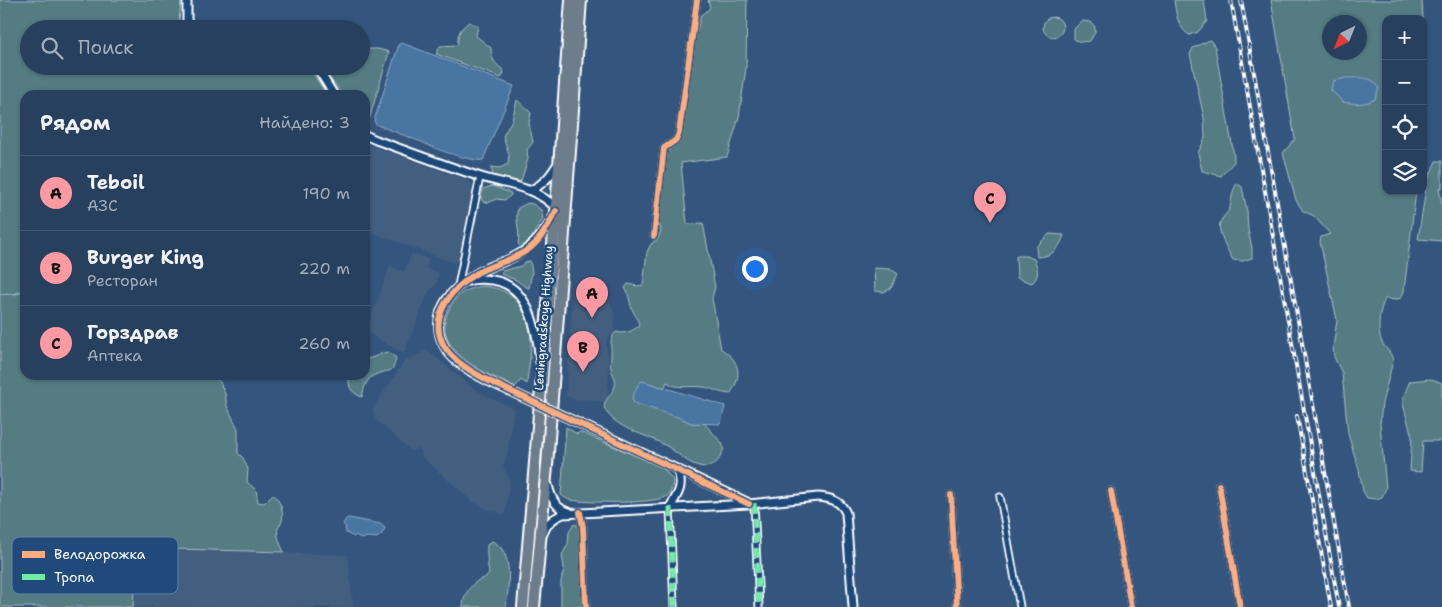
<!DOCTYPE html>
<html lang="ru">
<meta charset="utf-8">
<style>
body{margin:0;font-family:"Shantell Sans",sans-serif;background:#2f4764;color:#f1f3f6}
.controls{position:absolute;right:15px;top:15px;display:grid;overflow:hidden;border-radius:10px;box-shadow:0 1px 4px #0004}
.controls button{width:45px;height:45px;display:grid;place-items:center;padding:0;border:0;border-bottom:1px solid #435973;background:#27405e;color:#f1f3f6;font:25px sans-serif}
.compass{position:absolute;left:1322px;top:15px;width:45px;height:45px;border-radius:50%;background:#27405e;box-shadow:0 1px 4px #0004;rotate:223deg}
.you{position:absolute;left:754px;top:268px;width:18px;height:18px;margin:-12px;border:4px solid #fff;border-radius:50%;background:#1a73e8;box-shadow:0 0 0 8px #1a73e833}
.badge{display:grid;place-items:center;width:32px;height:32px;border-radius:50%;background:#ff9aa2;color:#111;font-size:16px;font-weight:700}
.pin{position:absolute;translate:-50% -41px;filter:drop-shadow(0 1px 2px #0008)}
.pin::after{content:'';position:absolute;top:26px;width:18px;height:15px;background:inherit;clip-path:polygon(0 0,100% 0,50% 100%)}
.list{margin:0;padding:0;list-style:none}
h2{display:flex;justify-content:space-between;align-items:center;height:65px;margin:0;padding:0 20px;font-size:21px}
h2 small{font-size:16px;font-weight:400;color:#a4afbc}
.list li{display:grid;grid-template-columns:32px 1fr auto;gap:15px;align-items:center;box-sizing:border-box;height:75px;padding:0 20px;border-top:1px solid #435973}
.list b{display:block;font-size:19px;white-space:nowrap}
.list p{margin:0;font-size:16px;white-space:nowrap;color:#a4afbc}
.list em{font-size:16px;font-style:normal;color:#a4afbc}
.icon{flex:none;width:28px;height:28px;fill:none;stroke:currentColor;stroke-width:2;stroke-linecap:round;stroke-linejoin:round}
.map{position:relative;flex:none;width:1442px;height:607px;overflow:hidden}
.search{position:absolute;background:#27405e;box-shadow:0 1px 4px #0004;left:20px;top:20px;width:350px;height:55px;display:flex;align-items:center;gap:12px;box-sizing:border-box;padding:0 18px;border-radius:28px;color:#a4afbc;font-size:19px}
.panel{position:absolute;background:#27405e;box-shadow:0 1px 4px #0004;left:20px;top:90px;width:350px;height:290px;border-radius:15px}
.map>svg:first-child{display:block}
</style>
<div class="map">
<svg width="1442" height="607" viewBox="0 0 1442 607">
<rect width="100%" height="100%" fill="#34567e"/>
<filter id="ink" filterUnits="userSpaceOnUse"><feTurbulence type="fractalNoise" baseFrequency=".02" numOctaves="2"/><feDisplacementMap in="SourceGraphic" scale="10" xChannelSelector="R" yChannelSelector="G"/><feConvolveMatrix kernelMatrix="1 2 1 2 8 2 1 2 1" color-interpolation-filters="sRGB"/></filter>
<g filter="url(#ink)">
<!-- built -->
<path fill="#435e80" d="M365,143L467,180L471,183L472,191L458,260L454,263L371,232L367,239L365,238Z
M412,253L429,259L426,268L439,273L436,284L429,291L404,353L374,337L367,329L390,266L404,272Z
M573,293L608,296L615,316L614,333L608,337L606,344L609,363L607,402L573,399L566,396Z
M427,350L469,385L488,397L514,408L507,457L503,467L510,480L505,515L489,510L473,502L422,457L421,450L418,448L411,451L375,419L373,408L404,362Z
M136,548L348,555L353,607H133Z"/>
<!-- green -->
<path fill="#547c83" stroke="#aabec1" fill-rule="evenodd" d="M0,0H181L179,22L180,29H29V66H308L327,95H25V375H211L220,382L225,394L227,406L238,429V453L243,458L248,469L247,482L256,490L258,502L264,503L273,494C280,500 284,512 282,521C281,524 279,526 278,528C276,535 281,546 284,552L136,548L133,607H0Z
M708,0H747L746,68L739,117L727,157L681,163L687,224L703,223L715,287L712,298L721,349C740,360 743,376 730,394C719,393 712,388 703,387C690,385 677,390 667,382L664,388L642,381L683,419L691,423L703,422L722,443L724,449C720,458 717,466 706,467C689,467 677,451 663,444C645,434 620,430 607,413C597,400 619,393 615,379C614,375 611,372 611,368C610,364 611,361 611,357C612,346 608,341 616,332C625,334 631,332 639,326C638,319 636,317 633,311C629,304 630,295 625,288L628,284L637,286L643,285L647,252L651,244L658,239L661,230L658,216L667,154C671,145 678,143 682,134L691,55L701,15L710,8Z
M1174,0H1204L1207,21L1198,32L1189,35C1177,26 1176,14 1174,0Z
M1271,0H1422L1423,19H1386V191H1416L1404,291L1401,298L1393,300L1386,298C1379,308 1376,333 1383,344C1387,350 1392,353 1393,361L1382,403L1380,424L1386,488L1382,497L1376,499L1367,498L1363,491L1359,470L1348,434L1342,373L1334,357L1333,348L1337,320L1320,242L1321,237L1330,234L1314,216L1303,211L1296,200L1283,153L1295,139ZM1330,22H1360V52H1330Z
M1043 27a10 10 0 1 1 20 0a10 10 0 1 1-20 0Z
M1082,21L1091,22L1095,27V32L1090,41L1080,42L1074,39V29Z
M469,22L478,26L476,36L491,48C491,58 494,63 502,69L504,73L501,78L436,54L440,46L458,45C457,33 460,29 469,22Z
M1210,40L1215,47L1234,156V162L1221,176L1202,171L1198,153L1205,138L1204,118L1190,54L1193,48Z
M361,49H378L389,52L367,127L365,125V95H343L328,76V66H361Z
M517,100L531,113L529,123L533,142L527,150L528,159L521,181C510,182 503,178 493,176L491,167L500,168L508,164L509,154L503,136L512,120Z
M1436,161H1442V188H1439L1442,206V241L1418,239L1427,182Z
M1237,183L1242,187L1247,211L1248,230L1252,248V258L1243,261L1233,260C1228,251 1217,231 1220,223C1222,217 1227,214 1229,210C1233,199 1230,195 1237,183Z
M492,186L511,193V195L505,200L496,199L488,203L483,202L481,198L483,189Z
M528,203L533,204L541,210L543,219L535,231L529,244L521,247L518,244C521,230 514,221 518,208Z
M1049,234L1064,235C1060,248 1052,257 1037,257L1036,247Z
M1016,256H1026L1034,259C1038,268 1040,276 1032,283L1017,278Z
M530,261L532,272L529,288L524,286L516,280L501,274L502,271L521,266L525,262Z
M874,268L890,269L898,274L891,288L884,292L875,291Z
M482,286C511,288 526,305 530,333C533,349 528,368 527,384L521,380L515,387C486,373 429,351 449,309C456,294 466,289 482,286Z
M388,352L396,358C393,375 389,369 377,374C367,377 364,387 362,397C350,392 348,387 349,375H365V359C373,359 380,353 388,352Z
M1431,379L1442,383V441H1423L1421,472L1410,471L1412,437L1403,404V397L1410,381Z
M566,427L577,434L580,432L662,467L673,480C672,487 672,494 665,497C651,504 588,503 571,500C567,500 564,497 561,495Z
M574,524L580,527L582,607H561V581L564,568L562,555L568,544L569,532Z
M492,541C515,551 508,588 506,607H463C463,596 469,586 479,580C484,578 486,578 489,574C488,569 486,549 487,545Z"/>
<!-- water -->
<path fill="#4875a3" stroke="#91acc8" d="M402,43L514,86L483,160C476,163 431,148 424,143L377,125L374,121L399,44Z
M1346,78C1359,78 1372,75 1379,88L1375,99C1364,105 1355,104 1343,102L1331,90L1333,81Z
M642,381L725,406L721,423L719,424L691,423L683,419L634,403L632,398L638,385Z
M349,518L380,524L385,528L382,534L377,538L368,537L361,539L356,535L354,537L346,533L345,526L343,524L346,519Z"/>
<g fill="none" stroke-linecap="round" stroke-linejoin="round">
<!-- stream -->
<path stroke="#91acc8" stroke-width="2" d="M0,294H14L25,291"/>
<!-- minor casing -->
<g stroke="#fff" stroke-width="9">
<path id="minor" d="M654,236L664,148L676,140L679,133L697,0
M458,286L480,177
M1219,485L1240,607
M1111,491L1131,607
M951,495L957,607
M1000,497L1020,607
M754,503L759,607
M670,507L674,607
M580,512L583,527L586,607"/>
</g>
<!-- tertiary casing -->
<g stroke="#fff" stroke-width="11">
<path id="tertiary" d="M187,0V20L191,29
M316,66L334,95
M365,135L376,140C410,152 444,165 478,176C506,185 535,186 556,208
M531,190C544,184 551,175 558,163
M468,281C476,278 484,279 492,280C530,285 537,331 540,362
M516,394C486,380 433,361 439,319C442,299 457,286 474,275C483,269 494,265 505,261C529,251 542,238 554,215
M574,421L747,502
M548,485C551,498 556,509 569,512
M670,507C679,493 684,485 677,469
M543,534C546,524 553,518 563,514L749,504L818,497C831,498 841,501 846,513L853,607"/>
</g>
<!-- trunk casing -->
<g stroke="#fff" stroke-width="14">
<path id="trunk" d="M523,607L556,208L571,0
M534,607L547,466L581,0"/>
</g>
<!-- minor -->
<use href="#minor" stroke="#1f4a7a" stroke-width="5.5"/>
<!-- tertiary -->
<use href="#tertiary" stroke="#1f4a7a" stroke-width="7"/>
<!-- trunk -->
<use href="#trunk" stroke="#6d7d8c" stroke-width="10"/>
<!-- rail casing -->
<g stroke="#fff" stroke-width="4">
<path id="rail" d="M1231,0L1339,607
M1241,0L1349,607
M1297,416L1331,607"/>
</g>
<!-- rail -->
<use href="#rail" stroke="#1f4a7a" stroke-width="2" stroke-dasharray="5.5" stroke-linecap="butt"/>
<!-- tertiary-bridge casing -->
<g stroke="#fff" stroke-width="11" stroke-linecap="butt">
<path id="tertiary-bridge" d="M516,394L574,421"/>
</g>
<!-- tertiary-bridge -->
<use href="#tertiary-bridge" stroke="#1f4a7a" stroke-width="7"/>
<!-- quiet -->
<path stroke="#6deda7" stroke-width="5" stroke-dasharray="10 5" stroke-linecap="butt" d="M754,503L759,607
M670,507L674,607"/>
<!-- cycleway casing -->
<g stroke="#1f4a7a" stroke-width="9">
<path id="cycleway" d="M556,211C548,225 542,239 529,249C514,260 493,264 477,273C453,287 427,316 444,346C454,362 472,372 489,381L749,504
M654,236L664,148L676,140L679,133L697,0
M1219,485L1240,607
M1111,491L1131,607
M951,495L957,607
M580,512L583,527L586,607"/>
</g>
<!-- cycleway -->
<use href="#cycleway" stroke="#ffac80" stroke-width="6"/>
</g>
</g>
<g text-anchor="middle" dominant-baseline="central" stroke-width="5" stroke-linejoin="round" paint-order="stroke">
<!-- street labels -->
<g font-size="12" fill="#fff" stroke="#1f4a7a">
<text transform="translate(544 318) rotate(-86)">Leningradskoye Highway</text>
</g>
</g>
<!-- legend -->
<rect x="12" y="537" width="166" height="57" rx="8" fill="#1f4a7a" stroke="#6280a2" stroke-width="1"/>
<rect x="22" y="551" width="23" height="7" fill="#ffac80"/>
<rect x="22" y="574" width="23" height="6" fill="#6deda7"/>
<g font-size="14" fill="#fff">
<text x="54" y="559">Велодорожка</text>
<text x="54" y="582">Тропа</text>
</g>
</svg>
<div class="controls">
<button>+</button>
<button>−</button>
<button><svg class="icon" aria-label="locate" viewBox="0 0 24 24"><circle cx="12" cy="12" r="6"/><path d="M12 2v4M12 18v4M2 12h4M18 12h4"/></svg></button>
<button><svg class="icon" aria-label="layers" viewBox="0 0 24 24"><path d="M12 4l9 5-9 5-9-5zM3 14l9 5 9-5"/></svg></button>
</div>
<svg class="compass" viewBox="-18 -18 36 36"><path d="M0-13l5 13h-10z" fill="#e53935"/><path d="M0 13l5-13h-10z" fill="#a4afbc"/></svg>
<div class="you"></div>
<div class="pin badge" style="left:592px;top:318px">A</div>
<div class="pin badge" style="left:583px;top:372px">B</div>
<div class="pin badge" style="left:990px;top:223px">C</div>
<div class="search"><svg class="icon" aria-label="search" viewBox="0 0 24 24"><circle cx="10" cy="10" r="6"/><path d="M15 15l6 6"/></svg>Поиск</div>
<section class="panel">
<h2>Рядом<small>Найдено: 3</small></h2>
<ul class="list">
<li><span class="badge">A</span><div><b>Teboil</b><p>АЗС</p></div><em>190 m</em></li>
<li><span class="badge">B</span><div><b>Burger King</b><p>Ресторан</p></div><em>220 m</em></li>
<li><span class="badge">C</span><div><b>Горздрав</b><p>Аптека</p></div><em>260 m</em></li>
</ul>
</section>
</div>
